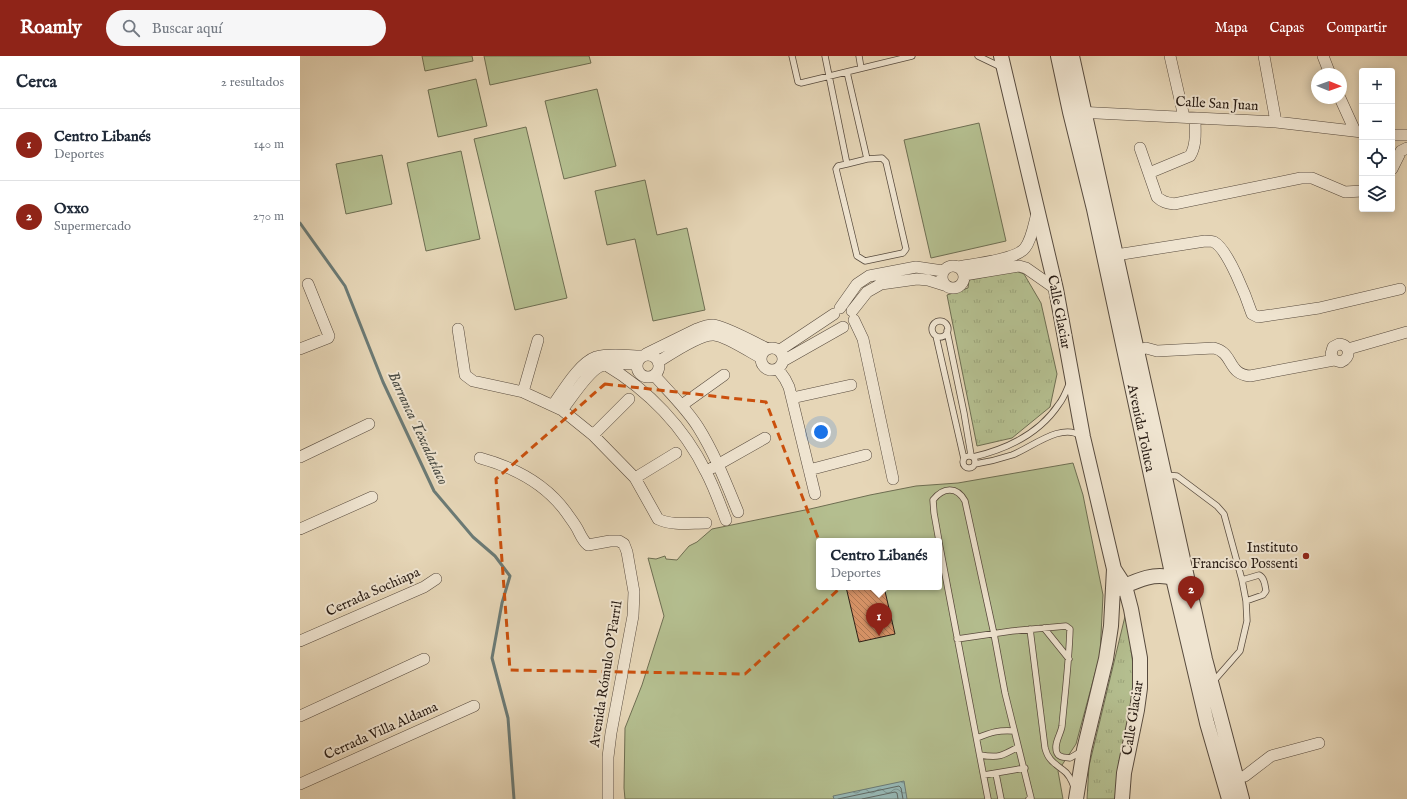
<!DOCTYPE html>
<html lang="es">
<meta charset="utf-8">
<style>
body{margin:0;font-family:"IM FELL English",serif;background:#f6f6f7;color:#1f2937}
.controls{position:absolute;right:12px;top:12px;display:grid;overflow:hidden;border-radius:4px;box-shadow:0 2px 10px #0003}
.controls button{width:36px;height:36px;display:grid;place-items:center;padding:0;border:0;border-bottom:1px solid #e0e1e3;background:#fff;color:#1f2937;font:20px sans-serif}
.compass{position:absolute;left:1011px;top:12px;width:36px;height:36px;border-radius:50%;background:#fff;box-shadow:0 2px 10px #0003;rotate:91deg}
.you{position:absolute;left:521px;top:376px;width:14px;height:14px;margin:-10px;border:3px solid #fff;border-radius:50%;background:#1a73e8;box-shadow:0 0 0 6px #1a73e833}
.badge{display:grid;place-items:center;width:26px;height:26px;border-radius:50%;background:#8f2418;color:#fff;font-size:13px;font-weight:700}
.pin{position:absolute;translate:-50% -33px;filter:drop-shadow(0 1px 2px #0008)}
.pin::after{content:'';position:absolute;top:21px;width:14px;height:12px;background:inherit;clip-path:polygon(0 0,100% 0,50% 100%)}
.popup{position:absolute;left:516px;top:482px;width:126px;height:52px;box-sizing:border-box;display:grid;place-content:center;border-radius:4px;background:#fff;filter:drop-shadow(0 1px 3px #0005);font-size:13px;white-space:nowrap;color:#747a83}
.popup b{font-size:15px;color:#1f2937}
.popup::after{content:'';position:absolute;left:50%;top:100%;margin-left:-8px;border:8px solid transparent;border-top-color:#fff}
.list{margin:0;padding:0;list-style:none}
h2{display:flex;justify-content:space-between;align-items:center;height:52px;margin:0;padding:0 16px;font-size:17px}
h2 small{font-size:13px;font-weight:400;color:#747a83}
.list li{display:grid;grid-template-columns:26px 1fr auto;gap:12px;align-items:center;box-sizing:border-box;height:72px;padding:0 16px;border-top:1px solid #e0e1e3}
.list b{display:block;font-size:15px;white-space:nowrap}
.list p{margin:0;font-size:13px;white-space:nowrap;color:#747a83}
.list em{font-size:13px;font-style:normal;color:#747a83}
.icon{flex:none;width:22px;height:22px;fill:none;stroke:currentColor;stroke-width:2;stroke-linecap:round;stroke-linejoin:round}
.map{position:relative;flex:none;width:1107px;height:743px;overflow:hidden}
header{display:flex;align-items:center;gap:24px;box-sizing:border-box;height:56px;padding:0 20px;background:#8f2418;color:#fff}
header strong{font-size:19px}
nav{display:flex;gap:22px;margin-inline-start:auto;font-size:14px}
.search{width:280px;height:36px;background:#f6f6f7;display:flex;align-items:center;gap:10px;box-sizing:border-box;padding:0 14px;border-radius:22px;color:#747a83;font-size:15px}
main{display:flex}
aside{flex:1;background:#fff}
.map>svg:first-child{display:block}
</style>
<header>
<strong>Roamly</strong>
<div class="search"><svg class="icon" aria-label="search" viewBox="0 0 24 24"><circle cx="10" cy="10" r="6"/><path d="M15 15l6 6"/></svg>Buscar aquí</div>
<nav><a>Mapa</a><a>Capas</a><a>Compartir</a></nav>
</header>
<main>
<aside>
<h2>Cerca<small>2 resultados</small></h2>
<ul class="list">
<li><span class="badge">1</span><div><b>Centro Libanés</b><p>Deportes</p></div><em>140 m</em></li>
<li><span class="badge">2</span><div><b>Oxxo</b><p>Supermercado</p></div><em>270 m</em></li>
</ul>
</aside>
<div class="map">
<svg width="1107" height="743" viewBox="0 0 1107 743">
<defs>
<pattern id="grass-tufts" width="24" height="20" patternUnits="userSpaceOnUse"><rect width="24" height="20" fill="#b4be8f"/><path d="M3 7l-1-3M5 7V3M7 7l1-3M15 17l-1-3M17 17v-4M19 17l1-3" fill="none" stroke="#9ba37a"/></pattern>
<pattern id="water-waves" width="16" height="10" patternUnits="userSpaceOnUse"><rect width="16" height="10" fill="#97b8b5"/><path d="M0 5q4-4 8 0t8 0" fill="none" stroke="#7b9592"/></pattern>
<pattern id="building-back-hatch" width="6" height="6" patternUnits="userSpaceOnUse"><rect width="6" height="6" fill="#da9569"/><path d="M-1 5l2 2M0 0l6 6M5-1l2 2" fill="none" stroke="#b17955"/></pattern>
</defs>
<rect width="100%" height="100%" fill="#e6d6b7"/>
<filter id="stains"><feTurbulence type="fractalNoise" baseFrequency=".005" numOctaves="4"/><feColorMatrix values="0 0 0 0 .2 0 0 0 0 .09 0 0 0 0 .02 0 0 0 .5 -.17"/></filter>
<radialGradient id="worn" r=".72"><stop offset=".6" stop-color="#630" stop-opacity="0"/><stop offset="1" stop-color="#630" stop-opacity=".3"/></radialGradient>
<!-- grass -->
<path fill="url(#grass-tufts)" stroke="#6e6e52" d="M716,215L724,218L741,247L757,318L750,351L712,382L677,390L647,239L668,232L669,224Z
M827,552L835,629L820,743H787L789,710Z"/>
<!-- pitch -->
<path fill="#b4be8f" stroke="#6e6e52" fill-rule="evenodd" d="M122,0H172L173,5L125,15Z
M184,0H289L291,7L190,29Z
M176,23L187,70L138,81L128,34Z
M297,33L316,110L264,123L245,45Z
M679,67L706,185L631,202L604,84Z
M226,71L267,242L215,254L174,83Z
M161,95L180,183L126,195L107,107Z
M82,99L92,148L46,158L36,108Z
M345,124L357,179L387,172L405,254L353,265L335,183L307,189L295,135Z
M773,407L783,439L803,539L800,599L776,688L758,715L763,743H325L324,732L325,672L342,629L364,560L348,502L356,503L365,500L366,503L377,504L389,490L397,486L412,473L510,453L570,439L616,430L658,427ZM519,485H639V531H519Z"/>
<!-- water -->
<path fill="url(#water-waves)" stroke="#6b7a75" d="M604,725L607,743H534L533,740Z"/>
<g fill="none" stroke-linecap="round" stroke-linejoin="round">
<!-- shore -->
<path stroke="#606a65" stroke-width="1" d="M538,743L599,730L601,732L603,743
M562,743L595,736L597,737L598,743"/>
<!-- stream -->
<path stroke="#6b7a75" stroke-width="3" d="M0,167L45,230L83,326L134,435L173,481L195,500L210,520L202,547L192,602L208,662L214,743"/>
</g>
<!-- building -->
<path fill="url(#building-back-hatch)" stroke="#291d15" d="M546,531H584L595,578L559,586Z"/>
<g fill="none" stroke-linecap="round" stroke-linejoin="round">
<!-- service casing -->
<g stroke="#584b3e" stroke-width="7">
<path id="service" d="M492,0L498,26L501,27L612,0
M525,0L547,108L538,110L536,113L557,200L565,205L603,197L606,193L586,106L582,102L567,103L547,16
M559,0L561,12
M678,0L701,11
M547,108L567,103
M632 273a8 8 0 1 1 16 0a8 8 0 1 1-16 0Z
M647,275L664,357L671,399
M636,280L664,403
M663 406a6 6 0 1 1 12 0a6 6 0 1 1-12 0Z
M673,401C707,393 740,377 759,348C764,342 767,333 770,326
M675,408C688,406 700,403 712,399C731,392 761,366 781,380
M865,419L877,420L917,450L924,458L942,524L946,545L947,565L940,595L912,627
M639,485L634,457L633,444C643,431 657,430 665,445L694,578L705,637L731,742L729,743
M639,486L688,743
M942,524L959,519C965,522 965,530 966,535L963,539L946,545
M744,572L769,603
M730,573L745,692C748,704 754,707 763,714C769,718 772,725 774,731
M657,583L712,575L766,570L770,573C769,606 765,637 762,670C761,678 753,688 757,697C759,702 765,701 770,702L782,695
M677,682C692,676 698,674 714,675
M680,699C699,702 702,700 718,691
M696,718L701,743
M684,719L725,712"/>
</g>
<!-- minor casing -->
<g stroke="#584b3e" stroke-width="12">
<path id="minor" d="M870,0L884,61
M964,0L976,66
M1023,0L1030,18
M1040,42L1055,75
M777,56L976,66L1062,76
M1092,79H1107
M840,92L857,141C862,146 867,147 874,148L1001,122H1012L1045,136L1062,135
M1092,113L1101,95L1107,92
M849,117L890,100C897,89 895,74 895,62
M816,199L905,185C908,185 912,185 914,186C928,193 947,243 952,258L958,261L1019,252L1100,233
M642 221a11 11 0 1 1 22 0a11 11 0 1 1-22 0Z
M657,211C673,208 716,204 725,192C732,183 734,168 737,157
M664,219L719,210L726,212L756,233
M540,252L557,228L569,220L616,211L643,215
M552,255L567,236L581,228L617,223L628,224L644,229
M554,264L563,283L593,423
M158,273L165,319L173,325L223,336L262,354L293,379L335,422L358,463C372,470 390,467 406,467
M461 303a11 11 0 1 1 22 0a11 11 0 1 1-22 0Z
M0,293L28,282L29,280L8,228
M1048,293L1107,276
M480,294L534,258
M830,296L846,292L857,295L914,292C934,297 927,318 950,320L1034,304L1041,306C1051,302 1051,289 1039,288L1033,291L1031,298L1034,304
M346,298L397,273C402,271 407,269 413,269C425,270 455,287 468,293
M337 310a11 11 0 1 1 22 0a11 11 0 1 1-22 0Z
M483,305L543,271
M358,306C371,298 399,278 414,279C426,280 450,296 461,302
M306,309C348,334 384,371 406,416C414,431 420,448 426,464
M478,313L485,323L489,331L515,438
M354,319C369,336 386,352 398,371C415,398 426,427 438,456
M223,336L238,284
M492,342L551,329
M253,349C263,335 279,307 296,301C310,297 327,300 342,300
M382,349L424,319
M262,354C271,343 287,317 299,311C310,305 325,308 336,308
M293,379L329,343
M0,401L69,368
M180,402C213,411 245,427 266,456C270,462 275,468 278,474C281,480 283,485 288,489L310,485H319L324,488L327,496L334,536L333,560L311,677L308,701V743
M412,412L465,382
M509,414L566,399
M335,422L376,397
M0,473L72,441
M0,585L124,531L136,523
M0,660L124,603
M936,722L945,720L971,700L1019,687
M0,728L174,650"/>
</g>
<!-- tertiary casing -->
<g stroke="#584b3e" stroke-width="16">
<path id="tertiary" d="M701,0L756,233L783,381L814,513L811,570L806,603L784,694L776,743
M758,0L770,56L794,153L873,522L907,667L929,743
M772,0L905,603L942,743
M814,513L825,530L831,553L840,602V632L837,654L824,717L822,743
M818,533C836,525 853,516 873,522"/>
</g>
<!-- service -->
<use href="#service" stroke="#efe4d0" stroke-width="5.5"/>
<!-- minor -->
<use href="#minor" stroke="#efe4d0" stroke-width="11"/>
<!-- tertiary -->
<use href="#tertiary" stroke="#efe4d0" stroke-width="14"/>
</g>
<!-- marked area -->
<path fill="none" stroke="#cb500d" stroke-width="3" stroke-dasharray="8 5" stroke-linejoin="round" d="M305,328L466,346L538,534L445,618L210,614L196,423Z"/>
<!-- markers -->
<circle fill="#8f2418" stroke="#efe4d0" stroke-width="1.5" cx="1006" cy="500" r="4"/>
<g text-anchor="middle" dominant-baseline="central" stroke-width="4" stroke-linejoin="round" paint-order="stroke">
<!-- street labels -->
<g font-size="14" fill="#291d15" stroke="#efe4d0">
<text transform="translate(917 48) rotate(3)">Calle San Juan</text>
<text transform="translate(759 256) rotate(79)">Calle Glaciar</text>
<text transform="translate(841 372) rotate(78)">Avenida Toluca</text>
<text transform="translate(73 536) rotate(-24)">Cerrada Sochiapa</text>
<text transform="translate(306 618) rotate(-81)">Avenida Rómulo O'Farril</text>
<text transform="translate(833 662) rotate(-81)">Calle Glaciar</text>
<text transform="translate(81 675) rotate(-24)">Cerrada Villa Aldama</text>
</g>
<!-- poi labels -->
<g font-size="14" fill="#291d15" stroke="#efe4d0" text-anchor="end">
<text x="998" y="492">Instituto<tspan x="998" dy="16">Francisco Possenti</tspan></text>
</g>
<!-- water labels -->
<g font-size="15" font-style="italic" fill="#4a4c45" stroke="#efe4d0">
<text transform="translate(118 372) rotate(65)">Barranca Texcalatlaco</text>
</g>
</g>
<rect width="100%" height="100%" filter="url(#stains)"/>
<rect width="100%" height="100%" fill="url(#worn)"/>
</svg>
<div class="controls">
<button>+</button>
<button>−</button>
<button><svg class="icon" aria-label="locate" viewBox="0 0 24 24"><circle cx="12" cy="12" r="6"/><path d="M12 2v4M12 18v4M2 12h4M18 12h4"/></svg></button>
<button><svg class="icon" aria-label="layers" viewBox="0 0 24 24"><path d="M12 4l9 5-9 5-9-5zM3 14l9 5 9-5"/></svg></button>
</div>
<svg class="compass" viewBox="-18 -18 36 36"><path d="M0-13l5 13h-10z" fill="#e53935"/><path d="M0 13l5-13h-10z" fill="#747a83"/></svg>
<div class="you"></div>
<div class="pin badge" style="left:579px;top:580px">1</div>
<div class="popup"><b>Centro Libanés</b>Deportes</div>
<div class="pin badge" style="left:891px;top:553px">2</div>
</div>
</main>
